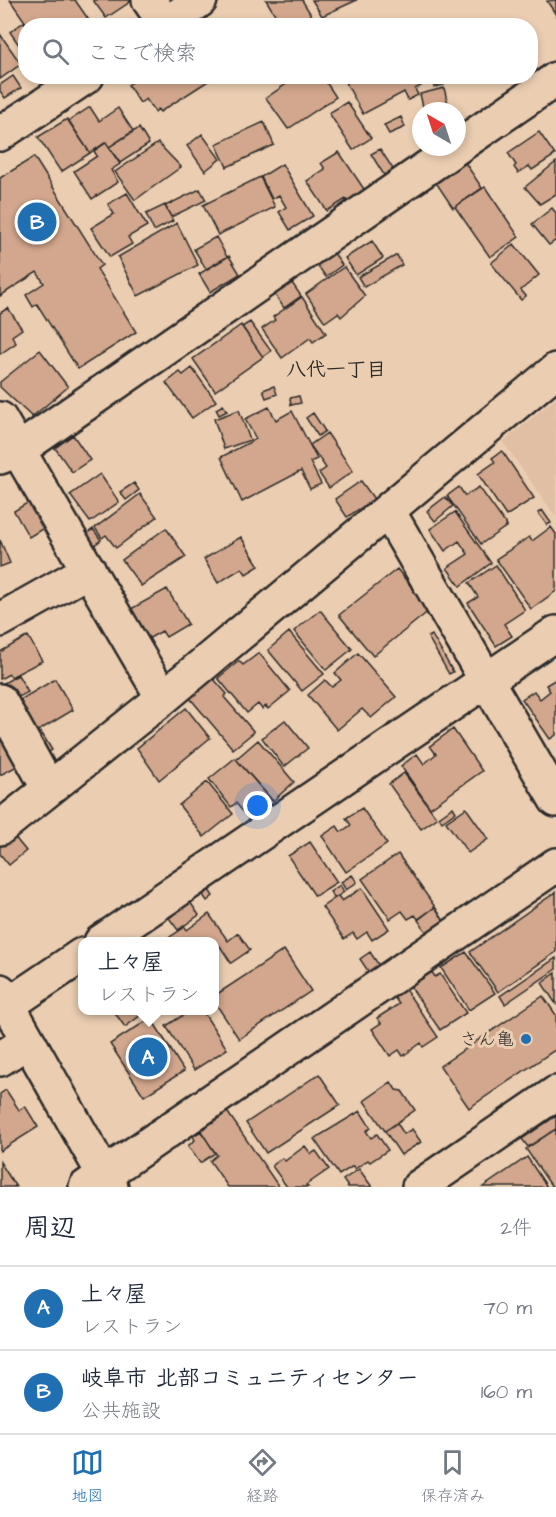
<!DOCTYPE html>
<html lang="ja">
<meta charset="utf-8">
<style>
body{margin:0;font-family:"Architects Daughter","Klee One",sans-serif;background:#f6f6f7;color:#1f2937}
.compass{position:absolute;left:412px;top:102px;width:54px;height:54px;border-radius:50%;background:#fff;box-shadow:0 3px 9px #0003;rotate:321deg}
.you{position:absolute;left:258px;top:806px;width:21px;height:21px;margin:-15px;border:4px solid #fff;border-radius:50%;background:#1a73e8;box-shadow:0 0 0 9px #1a73e833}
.badge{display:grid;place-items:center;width:39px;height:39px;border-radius:50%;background:#1f6fb2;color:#fff;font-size:20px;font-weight:700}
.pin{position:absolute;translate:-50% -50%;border:3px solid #fff;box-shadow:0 2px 6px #0006}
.popup{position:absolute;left:78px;top:937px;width:141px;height:78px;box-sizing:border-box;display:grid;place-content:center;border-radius:12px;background:#fff;filter:drop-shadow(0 2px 4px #0005);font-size:20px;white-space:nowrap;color:#747a83}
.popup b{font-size:22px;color:#1f2937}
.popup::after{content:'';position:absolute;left:50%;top:100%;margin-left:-12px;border:12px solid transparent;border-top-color:#fff}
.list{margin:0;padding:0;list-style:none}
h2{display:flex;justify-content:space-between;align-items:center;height:78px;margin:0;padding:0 24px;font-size:26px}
h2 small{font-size:20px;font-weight:400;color:#747a83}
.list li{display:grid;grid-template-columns:39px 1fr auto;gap:18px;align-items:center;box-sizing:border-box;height:84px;padding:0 24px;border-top:2px solid #e0e1e3}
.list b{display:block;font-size:22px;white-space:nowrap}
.list p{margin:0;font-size:20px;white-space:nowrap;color:#747a83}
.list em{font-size:20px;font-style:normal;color:#747a83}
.icon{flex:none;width:33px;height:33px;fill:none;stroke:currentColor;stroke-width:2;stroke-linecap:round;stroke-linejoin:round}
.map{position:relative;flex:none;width:556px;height:1187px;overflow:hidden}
.search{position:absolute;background:#fff;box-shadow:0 3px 9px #0003;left:18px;right:18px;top:18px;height:66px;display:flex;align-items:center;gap:15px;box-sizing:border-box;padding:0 21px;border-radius:24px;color:#747a83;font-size:22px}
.sheet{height:246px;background:#fff}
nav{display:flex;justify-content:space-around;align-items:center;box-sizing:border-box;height:84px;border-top:2px solid #e0e1e3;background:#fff;font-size:16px;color:#747a83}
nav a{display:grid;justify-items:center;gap:3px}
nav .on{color:#1f6fb2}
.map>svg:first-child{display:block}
</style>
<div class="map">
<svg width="556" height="1187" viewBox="0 0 556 1187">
<rect width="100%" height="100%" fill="#ebceb2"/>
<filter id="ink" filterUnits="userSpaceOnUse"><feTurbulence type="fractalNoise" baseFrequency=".0167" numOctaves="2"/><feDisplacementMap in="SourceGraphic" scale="12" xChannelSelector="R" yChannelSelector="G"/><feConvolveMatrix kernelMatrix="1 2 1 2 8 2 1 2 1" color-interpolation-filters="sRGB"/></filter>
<g filter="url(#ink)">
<!-- built -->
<path fill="#e0bfa5" d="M556,398V517L503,442Z"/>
<!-- building -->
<path fill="#d3a78d" stroke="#2b2b2b" stroke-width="1.5" d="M10,0H75L93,26H28Z
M93,0H129L130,2L106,18Z
M266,0H302L318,26H278L281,24Z
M312,0H357L322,16Z
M556,0V15L547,1Z
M24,22L27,26L26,55L10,32Z
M0,34L21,64L0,79Z
M13,76L21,88L5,98L0,91V85Z
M141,76H216L160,112L158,109L155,112L146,99L140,103L128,85Z
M298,76H322L336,97L288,129L266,98Z
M354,76H416L421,86L415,89L418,95L408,100L404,92L363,114L345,81Z
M432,76H442L444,85L434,87Z
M444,88L450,111H424L420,94Z
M347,102L371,138L353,150L329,113Z
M90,107L99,121L118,108L133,131L109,147L106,142L90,153L69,121Z
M401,117L405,127L389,134L384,125Z
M67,119L90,153L61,172L38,137Z
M264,122L274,145L227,167L216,144Z
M139,128L149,144L120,163L109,147Z
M539,132L555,155L532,170L529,166L518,173L514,167L516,165L508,153Z
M202,134L220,159L205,171L187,146Z
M106,143L120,164L111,170L118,182L92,199L74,171L97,156L94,151Z
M158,143L181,167L135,200L115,172Z
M380,149L393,169L384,175L371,154Z
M339,152L366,192L349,203L346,199L327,211L307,181L325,169L321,163Z
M34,157L102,265L97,269L136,332L78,369L37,304L33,307L26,295L44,283L37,272L0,296V178Z
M462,158L482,188L453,208L433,178Z
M556,162V194L540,204L525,187Z
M282,164L313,216L290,230L279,212L286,207L279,195L272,199L261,177Z
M260,177L275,207L218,235L203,205Z
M485,187L519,237L490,257L455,207Z
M200,189L206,200L171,217L165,206Z
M127,193L147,226L128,237L132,244L110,257L91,228L114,214L108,204Z
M165,205L173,221L154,231L146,214Z
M552,208L556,213V240L549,245L532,224Z
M177,223L198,265L138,296L118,257Z
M216,237L227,257L206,269L194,249Z
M372,241L383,258L356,275L345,258Z
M514,244L539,275L521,290L526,296L521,300L491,263Z
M332,250L342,265L326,277L315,262Z
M397,255L402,265L364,287L358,277Z
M229,256L240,274L210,292L199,274Z
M344,267L365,296L341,317L338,313L325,322L306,294Z
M290,280L301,296L284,308L273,292Z
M302,297L326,333L313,342L310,338L282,358L262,329L275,320L273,317Z
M8,308L22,329L12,336L16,343L0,354V313Z
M250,322L271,351L263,357L242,327Z
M241,325L263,357L215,391L193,359Z
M40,350L68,387L32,417L0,387V382Z
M192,368L216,401L192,418L166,383L180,372L183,375Z
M274,386L277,394L266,398L263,390Z
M299,396L301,403L291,405L290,398Z
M223,405L227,411L219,415L216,409Z
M269,407L276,420L292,411L317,459L310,462L321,484L310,489L301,471L242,502L221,457L256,439L245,419Z
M239,410L250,440L224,449L214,419Z
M313,413L325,431L318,436L306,418Z
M327,433L353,471L329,488L319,473L326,468L310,445Z
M73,435L90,460L72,472L55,448Z
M502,451L534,498L506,516L478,474L495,462L492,458Z
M100,474L119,502L90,522L70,495Z
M361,481L374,499L347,517L335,499Z
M134,483L139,490L126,500L120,492Z
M459,487L465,496L479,487L507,526L481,544L447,496Z
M140,494L157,517L116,548L106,535L102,538L95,528Z
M445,497L453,506L435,521L427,511Z
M32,500L47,526L29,537L14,511Z
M542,510L551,523L547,525L538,513Z
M455,512L491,563L460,586L447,568L468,554L459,541L445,551L430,529Z
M551,527L556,534V591L531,609L496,559L529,537L532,541Z
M166,528L186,557L141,586L122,560Z
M93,529L101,540L93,546L85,535Z
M241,537L259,566L246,574L242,568L218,583L204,559Z
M0,540L10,563L0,567Z
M496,565L525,610L504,624L512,636L496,646L468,603L478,597L469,583Z
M397,569L430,610L373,656L339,615Z
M167,589L188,624L166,637L162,631L148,639L131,609Z
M320,610L352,649L326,670L294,631Z
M289,632L324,674L302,691L268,650Z
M432,635L453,672L449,674L428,637Z
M28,636L42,661L11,677L9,674L0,679V652Z
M259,653L290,691L268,709L266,706L262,709L258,704L247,713L218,678L239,661L243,665Z
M358,653L396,697L371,718L362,709L337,730L308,695L325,680L332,687L341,680L335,673Z
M18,675L28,692L11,701L2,684Z
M212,677L227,694L224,697L254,732L233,749L189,697Z
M55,679L73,710L33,734L15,703Z
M556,679V735L550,739L522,699L534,691L540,699L550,691L546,685Z
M186,708L210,738L159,780L137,748Z
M285,720L308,748L284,767L262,738Z
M453,729L482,771L430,808L401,766L417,754L424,764L436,754L430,746Z
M0,732L25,762L0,775Z
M41,732L52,750L43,756L31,738Z
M258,740L294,782L273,801L236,759Z
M235,758L274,803L251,822L236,803L231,807L209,779Z
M404,773L437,818L421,829L389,784Z
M207,782L233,814L204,837L179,805Z
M453,807L456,812L442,822L439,817Z
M362,808L387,844L346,872L322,836L337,826L341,832L351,825L346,818Z
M466,808L488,839L468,853L446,822Z
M13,835L26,851L9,865L0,854V845Z
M310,842L337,882L315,896L288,856Z
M398,854L435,907L418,919L415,915L408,919L402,911L390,919L362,879Z
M352,875L357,882L346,890L341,882Z
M340,885L344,892L335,898L330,892Z
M207,887L213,896L207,901L201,892Z
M362,888L389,929L372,940L367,932L357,939L353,933L344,939L322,907L338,896L342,901Z
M556,892V952L498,992L470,952Z
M190,902L199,915L178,930L169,918Z
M435,907L446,924L429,936L418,920Z
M209,914L228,941L238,933L250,950L231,963L220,946L214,950V942H169L167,939L185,927L187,930Z
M284,950L311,991L239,1039L214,1001V996Z
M370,952L380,967L370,974L360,959Z
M466,952L495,993L469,1010L441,968Z
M556,958V969L505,1004L500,996Z
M432,972L435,977L440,974L466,1013L440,1030L410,986Z
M556,973V1004L542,983Z
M403,986L438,1037L423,1047L421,1043L403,1056L399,1050L390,1056L372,1029L381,1023L377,1018L399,1004L392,994Z
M543,996L556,1015V1049L469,1108L440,1066Z
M118,1010H144L145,1012L125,1027L115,1013Z
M191,1010H202L227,1049L194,1070L166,1026Z
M151,1018L184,1071L144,1096L110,1044Z
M319,1074L340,1105L266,1153L246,1123Z
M391,1082L396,1090L402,1091L415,1110L385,1131L364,1101Z
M6,1090L19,1110L25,1106L38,1127L0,1151V1094Z
M226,1110L279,1187H228L210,1161L217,1155L199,1129Z
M360,1111L371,1128L366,1131L371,1138L377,1134L388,1150L370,1162L368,1160L355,1169L353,1166L339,1175L314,1139Z
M556,1116V1129L528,1147L522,1139Z
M397,1123L404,1134L412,1129L421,1142L401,1155L385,1131Z
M556,1129V1187H552L526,1149Z
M201,1131L215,1153L200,1163L188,1146L195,1140L193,1136Z
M305,1146L311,1154L316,1151L329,1169L306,1185L308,1187H287L272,1166L282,1158L285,1161Z
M527,1157L547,1187H483Z
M0,1162L16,1187H0Z
M359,1169L372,1187H348L343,1180Z"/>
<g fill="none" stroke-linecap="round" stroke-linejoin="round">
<!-- minor casing -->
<g stroke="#2b2b2b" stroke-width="38">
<path id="minor" d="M149,0L166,25
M164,26L200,0
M0,134L87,76
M457,147L556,79
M0,419L163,698
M0,457L20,449L457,147
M388,511L556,800
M0,620L89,570
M0,701L49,789
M0,828L163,698L556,370
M101,942L556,633
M0,991L111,1187
M8,1005L82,955
M0,1059L28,1041
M86,1187L556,865
M419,1187L556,1093"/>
</g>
<!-- minor -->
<use href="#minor" stroke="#ebceb2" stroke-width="33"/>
</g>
</g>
<!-- markers -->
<circle fill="#1f6fb2" stroke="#ebceb2" stroke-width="2" cx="526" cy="1039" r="6"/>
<g text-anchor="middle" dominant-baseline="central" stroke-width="6" stroke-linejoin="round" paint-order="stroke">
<!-- poi labels -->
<g font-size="18" fill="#2b2b2b" stroke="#ebceb2" text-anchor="end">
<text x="514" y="1039">さん亀</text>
</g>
<!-- neighbourhood labels -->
<g font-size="20" font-weight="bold" fill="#2b2b2b" stroke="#ebceb2">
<text x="336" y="370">八代一丁目</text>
</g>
</g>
</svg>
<svg class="compass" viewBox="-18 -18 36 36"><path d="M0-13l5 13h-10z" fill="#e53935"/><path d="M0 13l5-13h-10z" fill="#747a83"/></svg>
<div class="you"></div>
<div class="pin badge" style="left:148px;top:1057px">A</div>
<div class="popup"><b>上々屋</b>レストラン</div>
<div class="pin badge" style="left:37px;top:222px">B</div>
<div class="search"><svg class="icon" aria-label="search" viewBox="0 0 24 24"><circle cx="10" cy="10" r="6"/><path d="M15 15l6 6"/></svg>ここで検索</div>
</div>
<section class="sheet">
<h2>周辺<small>2件</small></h2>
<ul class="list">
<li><span class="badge">A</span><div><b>上々屋</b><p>レストラン</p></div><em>70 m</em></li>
<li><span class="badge">B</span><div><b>岐阜市 北部コミュニティセンター</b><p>公共施設</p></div><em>160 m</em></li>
</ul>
</section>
<nav>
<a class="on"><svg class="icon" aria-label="map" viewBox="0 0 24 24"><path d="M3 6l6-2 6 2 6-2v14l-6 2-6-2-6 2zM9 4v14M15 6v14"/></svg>地図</a>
<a><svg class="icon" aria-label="directions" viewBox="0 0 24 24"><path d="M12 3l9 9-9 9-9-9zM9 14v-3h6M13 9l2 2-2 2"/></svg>経路</a>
<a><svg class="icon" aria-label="saved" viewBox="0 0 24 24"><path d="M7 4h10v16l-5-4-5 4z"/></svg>保存済み</a>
</nav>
